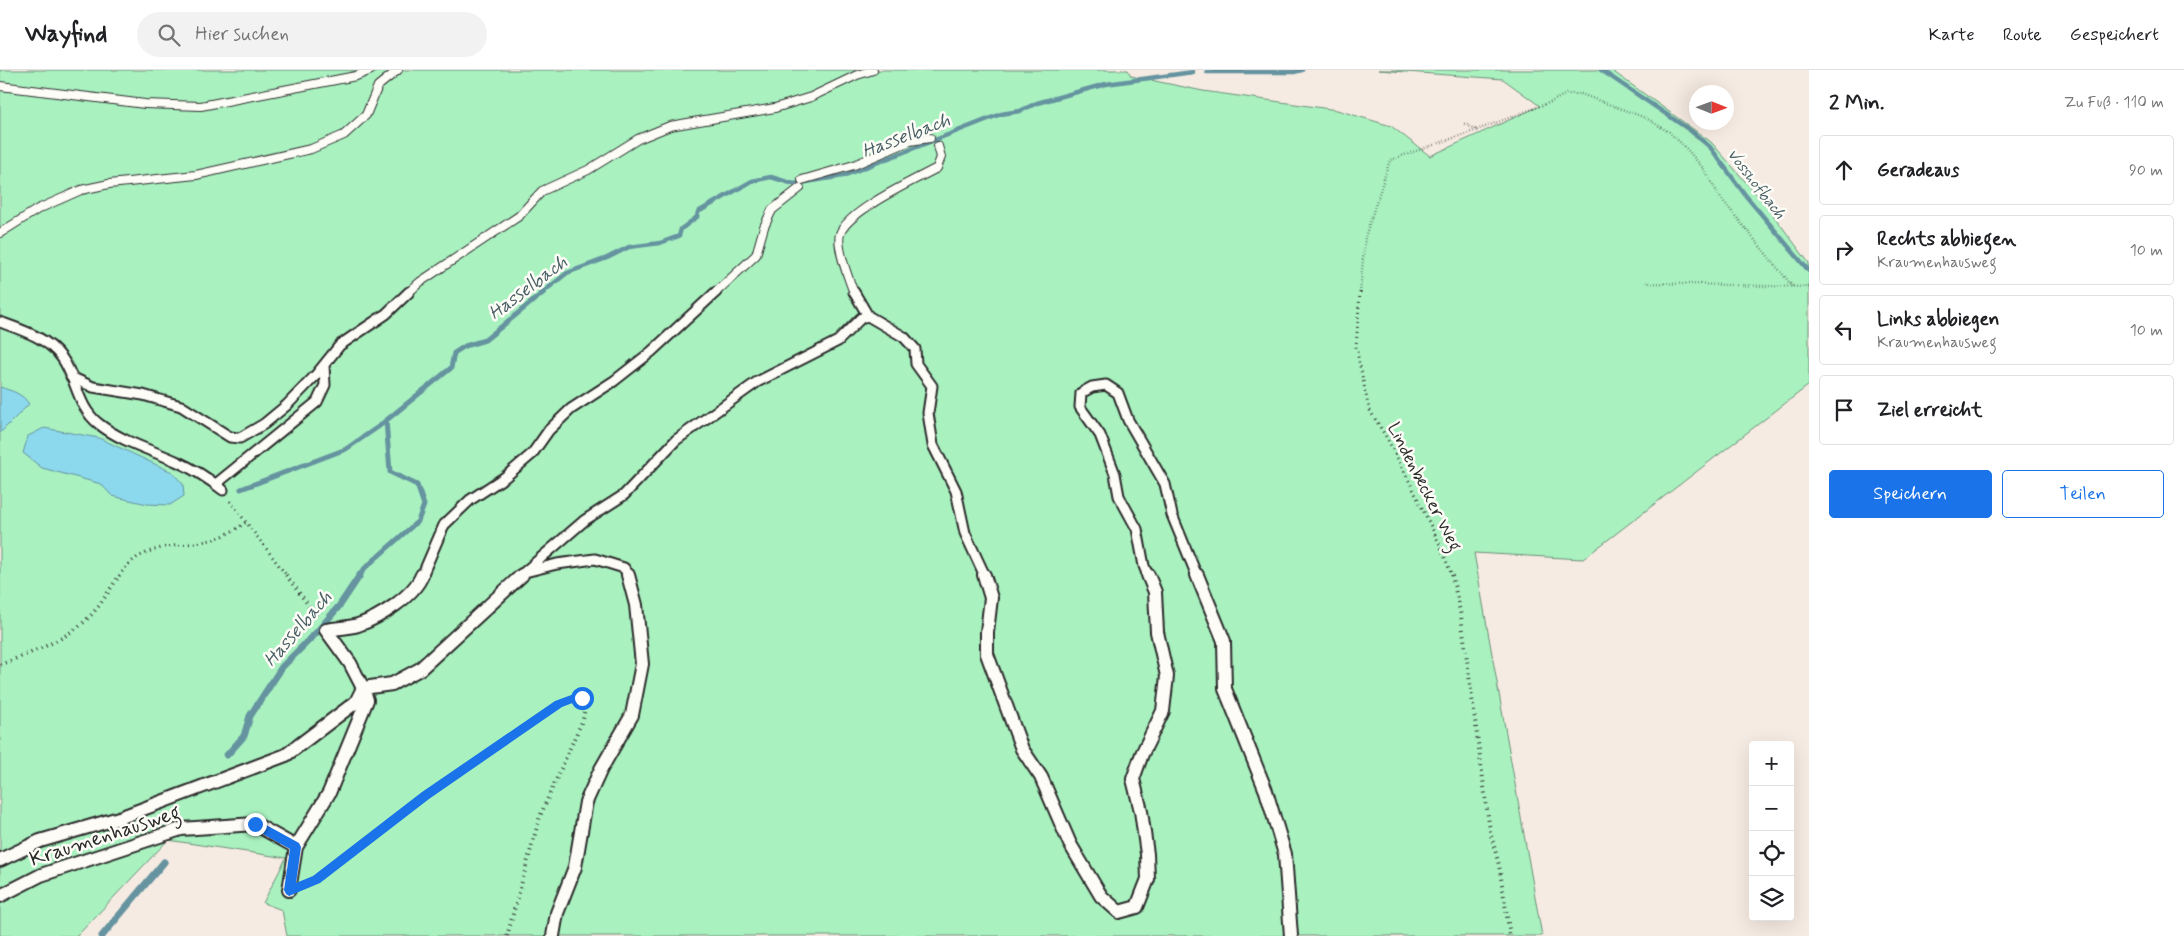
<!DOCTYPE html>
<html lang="de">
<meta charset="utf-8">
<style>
body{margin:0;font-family:Mynerve,sans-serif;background:#f2f2f2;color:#202124}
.controls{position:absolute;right:15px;bottom:15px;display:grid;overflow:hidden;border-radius:5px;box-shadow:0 5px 20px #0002}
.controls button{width:45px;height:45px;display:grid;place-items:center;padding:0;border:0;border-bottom:1px solid #e0e0e0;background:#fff;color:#202124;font:25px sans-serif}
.compass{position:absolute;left:1689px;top:15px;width:45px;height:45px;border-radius:50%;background:#fff;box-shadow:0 5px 20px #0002;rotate:91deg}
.stop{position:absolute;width:15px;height:15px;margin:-11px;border:4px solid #1a73e8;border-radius:50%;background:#fff}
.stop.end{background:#1a73e8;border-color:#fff;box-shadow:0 1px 5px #0008}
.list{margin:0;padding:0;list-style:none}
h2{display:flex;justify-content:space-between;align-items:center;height:65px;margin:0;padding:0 20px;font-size:21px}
h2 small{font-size:16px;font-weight:400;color:#757577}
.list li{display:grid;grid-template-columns:32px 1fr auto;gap:15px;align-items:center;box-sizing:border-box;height:70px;margin:0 10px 10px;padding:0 10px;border:1px solid #e0e0e0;border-radius:5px}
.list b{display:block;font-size:19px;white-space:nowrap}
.list p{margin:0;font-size:16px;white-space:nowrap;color:#757577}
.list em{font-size:16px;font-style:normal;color:#757577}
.actions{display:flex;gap:10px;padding:15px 20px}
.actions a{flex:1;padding:11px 0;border:1px solid #1a73e8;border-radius:5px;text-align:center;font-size:18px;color:#1a73e8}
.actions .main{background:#1a73e8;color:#fff}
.icon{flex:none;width:28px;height:28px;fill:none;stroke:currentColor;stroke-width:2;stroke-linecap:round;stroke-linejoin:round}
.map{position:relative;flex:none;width:1809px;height:866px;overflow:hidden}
header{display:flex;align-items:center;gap:30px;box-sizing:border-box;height:70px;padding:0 25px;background:#fff;border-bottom:1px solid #e0e0e0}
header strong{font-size:24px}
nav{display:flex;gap:28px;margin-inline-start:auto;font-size:18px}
.search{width:350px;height:45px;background:#f2f2f2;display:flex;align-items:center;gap:12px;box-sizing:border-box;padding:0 18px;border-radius:28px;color:#757577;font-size:19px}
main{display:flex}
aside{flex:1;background:#fff}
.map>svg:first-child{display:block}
</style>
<header>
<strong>Wayfind</strong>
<div class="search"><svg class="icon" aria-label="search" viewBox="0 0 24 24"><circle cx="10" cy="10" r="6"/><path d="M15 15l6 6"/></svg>Hier suchen</div>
<nav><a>Karte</a><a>Route</a><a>Gespeichert</a></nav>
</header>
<main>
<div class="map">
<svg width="1809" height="866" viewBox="0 0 1809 866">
<rect width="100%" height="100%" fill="#f6ebe2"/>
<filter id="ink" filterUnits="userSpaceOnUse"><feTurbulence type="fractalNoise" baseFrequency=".02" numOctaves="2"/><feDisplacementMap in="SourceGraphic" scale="10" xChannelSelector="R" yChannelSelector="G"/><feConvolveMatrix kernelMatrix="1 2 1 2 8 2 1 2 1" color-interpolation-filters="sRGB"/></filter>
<g filter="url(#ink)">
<!-- green -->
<path fill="#a9f2c0" stroke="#6a8e76" d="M0,0H1128L1131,6L1203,21L1337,40L1391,56L1430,86L1540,36L1503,9L1378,0H1611L1711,72L1765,134L1809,193V315L1583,489L1474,483L1542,866H287L282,840L263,833L286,788L168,770L77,866H0Z"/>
<!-- water -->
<path fill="#8cd8ec" stroke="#65939f" d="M0,317C12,321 22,323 29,334L0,363Z
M44,358L99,368L172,402L183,414L184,426L170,435L147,434L112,426L101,414L42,398L23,383L28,366Z"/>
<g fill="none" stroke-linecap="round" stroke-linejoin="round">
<!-- stream-far2 -->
<path stroke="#65939f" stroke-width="4.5" d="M1601,0L1691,61L1710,77L1746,126L1809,201
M1207,2H1294L1302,0
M542,223L567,203L607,188L629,177L660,173L679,166L681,159L697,147L698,142L752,111L771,107L794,114L843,106L1001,44L1020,41L1037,33L1106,14L1193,2"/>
<!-- stream-far1 -->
<path stroke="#65939f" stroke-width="5" d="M241,419L346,379L378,357L451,298L454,283L465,276L485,270L544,222
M359,506L365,498L418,451L424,435L417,415L390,402L386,350"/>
<!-- stream -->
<path stroke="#65939f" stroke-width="7" d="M227,685L244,666L250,646L282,597L316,563L340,535L360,505
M102,866L164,792"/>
<!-- lane-far2 casing -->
<g stroke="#2b2b2b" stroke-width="10">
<path id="lane-far2" d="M0,16L145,34L201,36L356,6L371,0
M802,110L854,95L910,71L930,68
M0,163L38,139L81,120L109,114L196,105L311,79L344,65L366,45L378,16L398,0
M408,223L420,212L519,146L542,121L588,100L638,69L670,56L775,38L811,27L857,5L873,0
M715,223L756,185L764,157L772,140L800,118
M854,223C849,210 836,177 840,164C847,141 915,110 937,98L941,87L938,76"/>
</g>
<!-- lane-far1 casing -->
<g stroke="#2b2b2b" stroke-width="13">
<path id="lane-far1" d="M854,222L868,246
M0,252C22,260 48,268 62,288C77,309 77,337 99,354C122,372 152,380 178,392C194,399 209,409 223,420
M71,307L93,317L143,325L181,336L230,367L240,368L264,354L287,335L315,306L340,275L386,244L409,222
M216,414L317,332L325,315L324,295
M525,502L557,494L595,489L624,498L629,506
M422,506L444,455L470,430L505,407L532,384L549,360L571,339L614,311L651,282L716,222
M520,506L585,450L624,425L676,370L757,312L838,271L861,248L868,246L904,267L915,279L916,294L932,316L928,343L933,375L956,421L965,463L985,506
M1148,506L1144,496L1137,459L1119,426L1115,404L1100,365L1080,337L1081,323L1092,317L1106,315L1118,323L1128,350L1165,414L1172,445L1197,506"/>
</g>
<!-- lane casing -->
<g stroke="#2b2b2b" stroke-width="16">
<path id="lane" d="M422,505C414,526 379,548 358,555C348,558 336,558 326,560L350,593L363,618L392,614L420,599L522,505
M984,505L991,528L987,562V584L1022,679L1041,707L1070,774L1101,826L1119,842L1137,837L1148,809L1147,784L1141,741L1133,709L1142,684L1163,641L1167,606L1157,562L1155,522L1148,505
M1197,505L1224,571L1225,619L1266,721L1285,784L1291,866
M296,777L329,723L367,630L363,618
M0,790L40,771L119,748L286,685L356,632L363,618
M0,826L41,805L181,759L255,754L296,777L289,820
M553,866L557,843L575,797L586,732L601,699L632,645L642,594L636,535L628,505"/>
</g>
<!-- path-far2 -->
<path stroke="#2b2b2b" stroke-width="2.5" stroke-dasharray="0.5 2.5" stroke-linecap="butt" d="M1477,60L1551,32L1566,24H1581L1646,48L1669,62L1685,77L1703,98L1720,127L1793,217
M1646,213L1809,217
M1360,223L1365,167L1390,90L1477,60L1463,53"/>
<!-- path-far1 -->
<path stroke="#2b2b2b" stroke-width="3" stroke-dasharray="1 4" stroke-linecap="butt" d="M1360,222L1356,277L1369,339L1388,370L1412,417L1440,475L1452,506
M230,431L287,506
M119,506C124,499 130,492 138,487C173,467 208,483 246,452"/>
<!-- path -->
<path stroke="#2b2b2b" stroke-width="4" stroke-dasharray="1 4.5" stroke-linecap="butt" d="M286,505L318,548
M1452,505L1461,546L1490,761L1499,795L1510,866
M0,595C31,582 69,570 92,544C103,532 110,518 120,505
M305,814L316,810L425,726L559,634L574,628H582L586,632L583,649L540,746L507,866"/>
<!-- lane-far2 -->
<use href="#lane-far2" stroke="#fdfcf7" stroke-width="8"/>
<!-- lane-far1 -->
<use href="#lane-far1" stroke="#fdfcf7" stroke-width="9"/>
<!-- lane -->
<use href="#lane" stroke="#fdfcf7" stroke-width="12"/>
</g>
</g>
<!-- route -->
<path fill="#1a73e8" d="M574,624L585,625V631L575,632L562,637L429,729L320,813L289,826L286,824L284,820L290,779L252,758V751H259L299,773L301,777L296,813L313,806L422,722L555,631Z"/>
<g text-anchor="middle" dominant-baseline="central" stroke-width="5" stroke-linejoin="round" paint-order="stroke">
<!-- far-water labels -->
<g font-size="16" font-style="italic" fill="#485f65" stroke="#fdfcf7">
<text transform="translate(1756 114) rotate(52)">Vosshofbach</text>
</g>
<!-- street labels -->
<g font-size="18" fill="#2b2b2b" stroke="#fdfcf7">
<text transform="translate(1424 417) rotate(63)">Lindenbecker Weg</text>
</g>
<!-- water labels -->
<g font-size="19" font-style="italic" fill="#485f65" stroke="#fdfcf7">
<text transform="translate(906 66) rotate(-21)">Hasselbach</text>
<text transform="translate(528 218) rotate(-37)">Hasselbach</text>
<text transform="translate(298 559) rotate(-49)">Hasselbach</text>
</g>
<!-- near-street labels -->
<g font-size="21" fill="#2b2b2b" stroke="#fdfcf7">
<text transform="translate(105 766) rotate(-18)">Kraumenhausweg</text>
</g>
</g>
</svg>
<div class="controls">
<button>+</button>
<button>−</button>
<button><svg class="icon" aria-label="locate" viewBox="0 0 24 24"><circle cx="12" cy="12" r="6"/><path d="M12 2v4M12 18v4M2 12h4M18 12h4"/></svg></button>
<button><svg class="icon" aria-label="layers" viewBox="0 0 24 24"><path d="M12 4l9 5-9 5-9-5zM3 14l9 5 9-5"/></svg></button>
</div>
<svg class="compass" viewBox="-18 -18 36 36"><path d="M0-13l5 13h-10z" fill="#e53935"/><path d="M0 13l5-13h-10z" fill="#757577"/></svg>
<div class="stop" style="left:582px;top:628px"></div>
<div class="stop end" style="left:255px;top:754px"></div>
</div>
<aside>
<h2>2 Min.<small>Zu Fuß · 110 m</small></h2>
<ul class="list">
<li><svg class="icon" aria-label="ahead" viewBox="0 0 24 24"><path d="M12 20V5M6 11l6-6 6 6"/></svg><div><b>Geradeaus</b></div><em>90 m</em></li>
<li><svg class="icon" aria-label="right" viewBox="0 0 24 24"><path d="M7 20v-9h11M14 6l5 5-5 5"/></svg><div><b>Rechts abbiegen</b><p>Kraumenhausweg</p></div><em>10 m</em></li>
<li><svg class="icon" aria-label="left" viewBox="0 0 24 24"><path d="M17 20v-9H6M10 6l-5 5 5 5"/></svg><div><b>Links abbiegen</b><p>Kraumenhausweg</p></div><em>10 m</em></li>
<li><svg class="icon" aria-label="arrive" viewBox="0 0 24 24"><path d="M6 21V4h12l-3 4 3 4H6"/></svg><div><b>Ziel erreicht</b></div></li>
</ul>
<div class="actions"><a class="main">Speichern</a><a>Teilen</a></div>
</aside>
</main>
